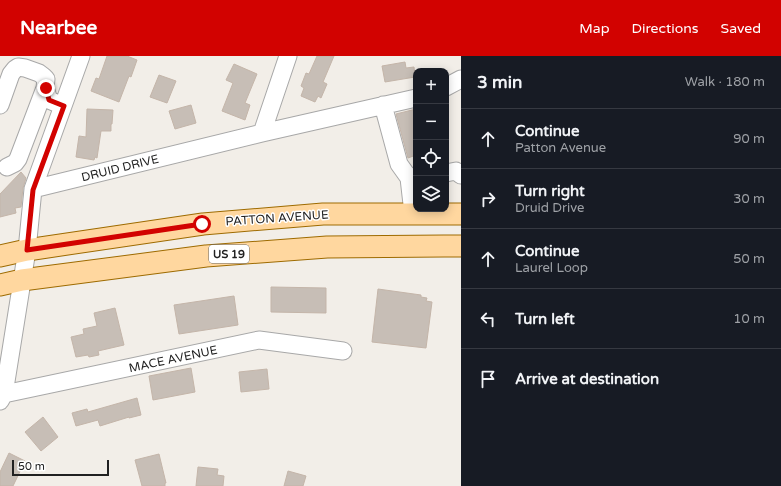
<!DOCTYPE html>
<meta charset="utf-8">
<style>
body{margin:0;font-family:"Varela Round",sans-serif;background:#20242c;color:#f1f3f6}
.controls{position:absolute;right:12px;top:12px;display:grid;overflow:hidden;border-radius:8px;box-shadow:0 2px 10px #0003}
.controls button{width:36px;height:36px;display:grid;place-items:center;padding:0;border:0;border-bottom:1px solid #363941;background:#171b24;color:#f1f3f6;font:20px sans-serif}
.scale{position:absolute;left:12px;bottom:10px;width:97px;box-sizing:border-box;padding-left:4px;border:2px solid #212121;border-top:0;font-size:11px;line-height:14px;white-space:nowrap;color:#212121;-webkit-text-stroke:3px #fff;paint-order:stroke}
.stop{position:absolute;width:12px;height:12px;margin:-9px;border:3px solid #d20200;border-radius:50%;background:#fff}
.stop.end{background:#d20200;border-color:#fff;box-shadow:0 1px 4px #0008}
.list{margin:0;padding:0;list-style:none}
h2{display:flex;justify-content:space-between;align-items:center;height:52px;margin:0;padding:0 16px;font-size:17px}
h2 small{font-size:13px;font-weight:400;color:#9ea1a6}
.list li{display:grid;grid-template-columns:26px 1fr auto;gap:12px;align-items:center;box-sizing:border-box;height:60px;padding:0 16px;border-top:1px solid #363941}
.list b{display:block;font-size:15px;white-space:nowrap}
.list p{margin:0;font-size:13px;white-space:nowrap;color:#9ea1a6}
.list em{font-size:13px;font-style:normal;color:#9ea1a6}
.icon{flex:none;width:22px;height:22px;fill:none;stroke:currentColor;stroke-width:2;stroke-linecap:round;stroke-linejoin:round}
.map{position:relative;flex:none;width:461px;height:430px;overflow:hidden}
header{display:flex;align-items:center;gap:24px;box-sizing:border-box;height:56px;padding:0 20px;background:#d20200;color:#fff}
header strong{font-size:19px}
nav{display:flex;gap:22px;margin-inline-start:auto;font-size:14px}
main{display:flex}
aside{flex:1;background:#171b24}
.map>svg:first-child{display:block}
</style>
<header>
<strong>Nearbee</strong>
<nav><a>Map</a><a>Directions</a><a>Saved</a></nav>
</header>
<main>
<div class="map">
<svg width="461" height="430" viewBox="0 0 461 430">
<rect width="100%" height="100%" fill="#f2eee8"/>
<!-- building -->
<path fill="#c7beb6" stroke="#c4b5a9" d="M107,0H127L137,4L131,21L129,20L119,46L91,35L96,22L99,23Z
M317,0H334L323,26L327,28L321,42L318,40L315,46L301,40L304,32L301,30L306,17L309,18Z
M405,6L406,12L414,11L415,21L385,26L382,10Z
M234,8L257,18L245,47L250,49L245,64L222,55L233,27L226,24Z
M159,19L176,25L167,47L150,41Z
M191,49L196,67L175,73L169,55Z
M87,53L113,54L112,68H111V75H101L97,102L95,101L94,104L76,101L79,80L86,81Z
M416,53V99L408,102L396,58Z
M21,116L26,122L23,132L21,151L15,152L16,157L0,161V138Z
M271,231L326,232V257L271,256Z
M378,233L421,239V241L427,242L426,245L432,246L426,292L372,286Z
M234,240L238,269L179,278L174,249Z
M115,252L124,289L98,295L99,299L89,301L88,299L76,301L71,281L84,278L83,273L97,270L94,257Z
M191,312L195,336L153,344L149,320Z
M267,313L269,333L241,336L239,316Z
M137,342L141,359L129,362V361L100,370L98,364L76,370L72,357L87,353L88,356Z
M43,361L58,381L41,395L25,376Z
M9,397L25,405L13,430H0V416Z
M159,398L166,427H165V430H142L135,404Z
M198,411L218,413L217,419L224,420L223,430H196Z
M288,415L306,420L303,430H284Z"/>
<g fill="none" stroke-linecap="round" stroke-linejoin="round">
<!-- minor casing -->
<g stroke="#a8a8a8" stroke-width="19">
<path id="minor" d="M446,31L461,23
M0,49L11,18L15,13L18,11L25,12L39,17L43,20L46,23L45,32L49,44L63,50
M383,49L399,108L409,122
M262,77L288,0
M7,111L15,107L18,103L45,32
M446,117L456,115L461,119
M33,133L262,77L416,42
M413,157L409,122L416,121
M4,338L259,284L343,295
M0,345L4,338L27,194L33,133L81,0"/>
</g>
<!-- major casing -->
<g stroke="#9e6b00" stroke-width="23">
<path id="major" d="M0,200L27,194L203,168L323,158H461
M0,229L22,224L206,200L327,191L444,190H461"/>
</g>
<!-- minor -->
<use href="#minor" stroke="#fff" stroke-width="17"/>
<!-- major -->
<use href="#major" stroke="#ffd79f" stroke-width="21"/>
</g>
<g fill="none" stroke-linecap="round" stroke-linejoin="round">
<!-- route -->
<path stroke="#d20200" stroke-width="5" d="M46,32L49,44L64,50L33,134L27,194L202,168"/>
</g>
<g text-anchor="middle" dominant-baseline="central" stroke-width="3" stroke-linejoin="round" paint-order="stroke">
<!-- shield labels -->
<rect fill="#fff" stroke="#646464" stroke-width="1" x="209" y="189" width="40" height="18" rx="3"/>
<g font-size="11" font-weight="bold" fill="#212121">
<text x="229" y="198">US 19</text>
</g>
<!-- street labels -->
<g font-size="12" fill="#212121" stroke="#fff">
<text transform="translate(120 112) rotate(-14)">DRUID DRIVE</text>
<text transform="translate(277 162) rotate(-4)">PATTON AVENUE</text>
<text transform="translate(173 303) rotate(-12)">MACE AVENUE</text>
</g>
</g>
</svg>
<div class="controls">
<button>+</button>
<button>−</button>
<button><svg class="icon" aria-label="locate" viewBox="0 0 24 24"><circle cx="12" cy="12" r="6"/><path d="M12 2v4M12 18v4M2 12h4M18 12h4"/></svg></button>
<button><svg class="icon" aria-label="layers" viewBox="0 0 24 24"><path d="M12 4l9 5-9 5-9-5zM3 14l9 5 9-5"/></svg></button>
</div>
<div class="scale">50 m</div>
<div class="stop" style="left:202px;top:168px"></div>
<div class="stop end" style="left:46px;top:32px"></div>
</div>
<aside>
<h2>3 min<small>Walk · 180 m</small></h2>
<ul class="list">
<li><svg class="icon" aria-label="ahead" viewBox="0 0 24 24"><path d="M12 20V5M6 11l6-6 6 6"/></svg><div><b>Continue</b><p>Patton Avenue</p></div><em>90 m</em></li>
<li><svg class="icon" aria-label="right" viewBox="0 0 24 24"><path d="M7 20v-9h11M14 6l5 5-5 5"/></svg><div><b>Turn right</b><p>Druid Drive</p></div><em>30 m</em></li>
<li><svg class="icon" aria-label="ahead" viewBox="0 0 24 24"><path d="M12 20V5M6 11l6-6 6 6"/></svg><div><b>Continue</b><p>Laurel Loop</p></div><em>50 m</em></li>
<li><svg class="icon" aria-label="left" viewBox="0 0 24 24"><path d="M17 20v-9H6M10 6l-5 5 5 5"/></svg><div><b>Turn left</b></div><em>10 m</em></li>
<li><svg class="icon" aria-label="arrive" viewBox="0 0 24 24"><path d="M6 21V4h12l-3 4 3 4H6"/></svg><div><b>Arrive at destination</b></div></li>
</ul>
</aside>
</main>
